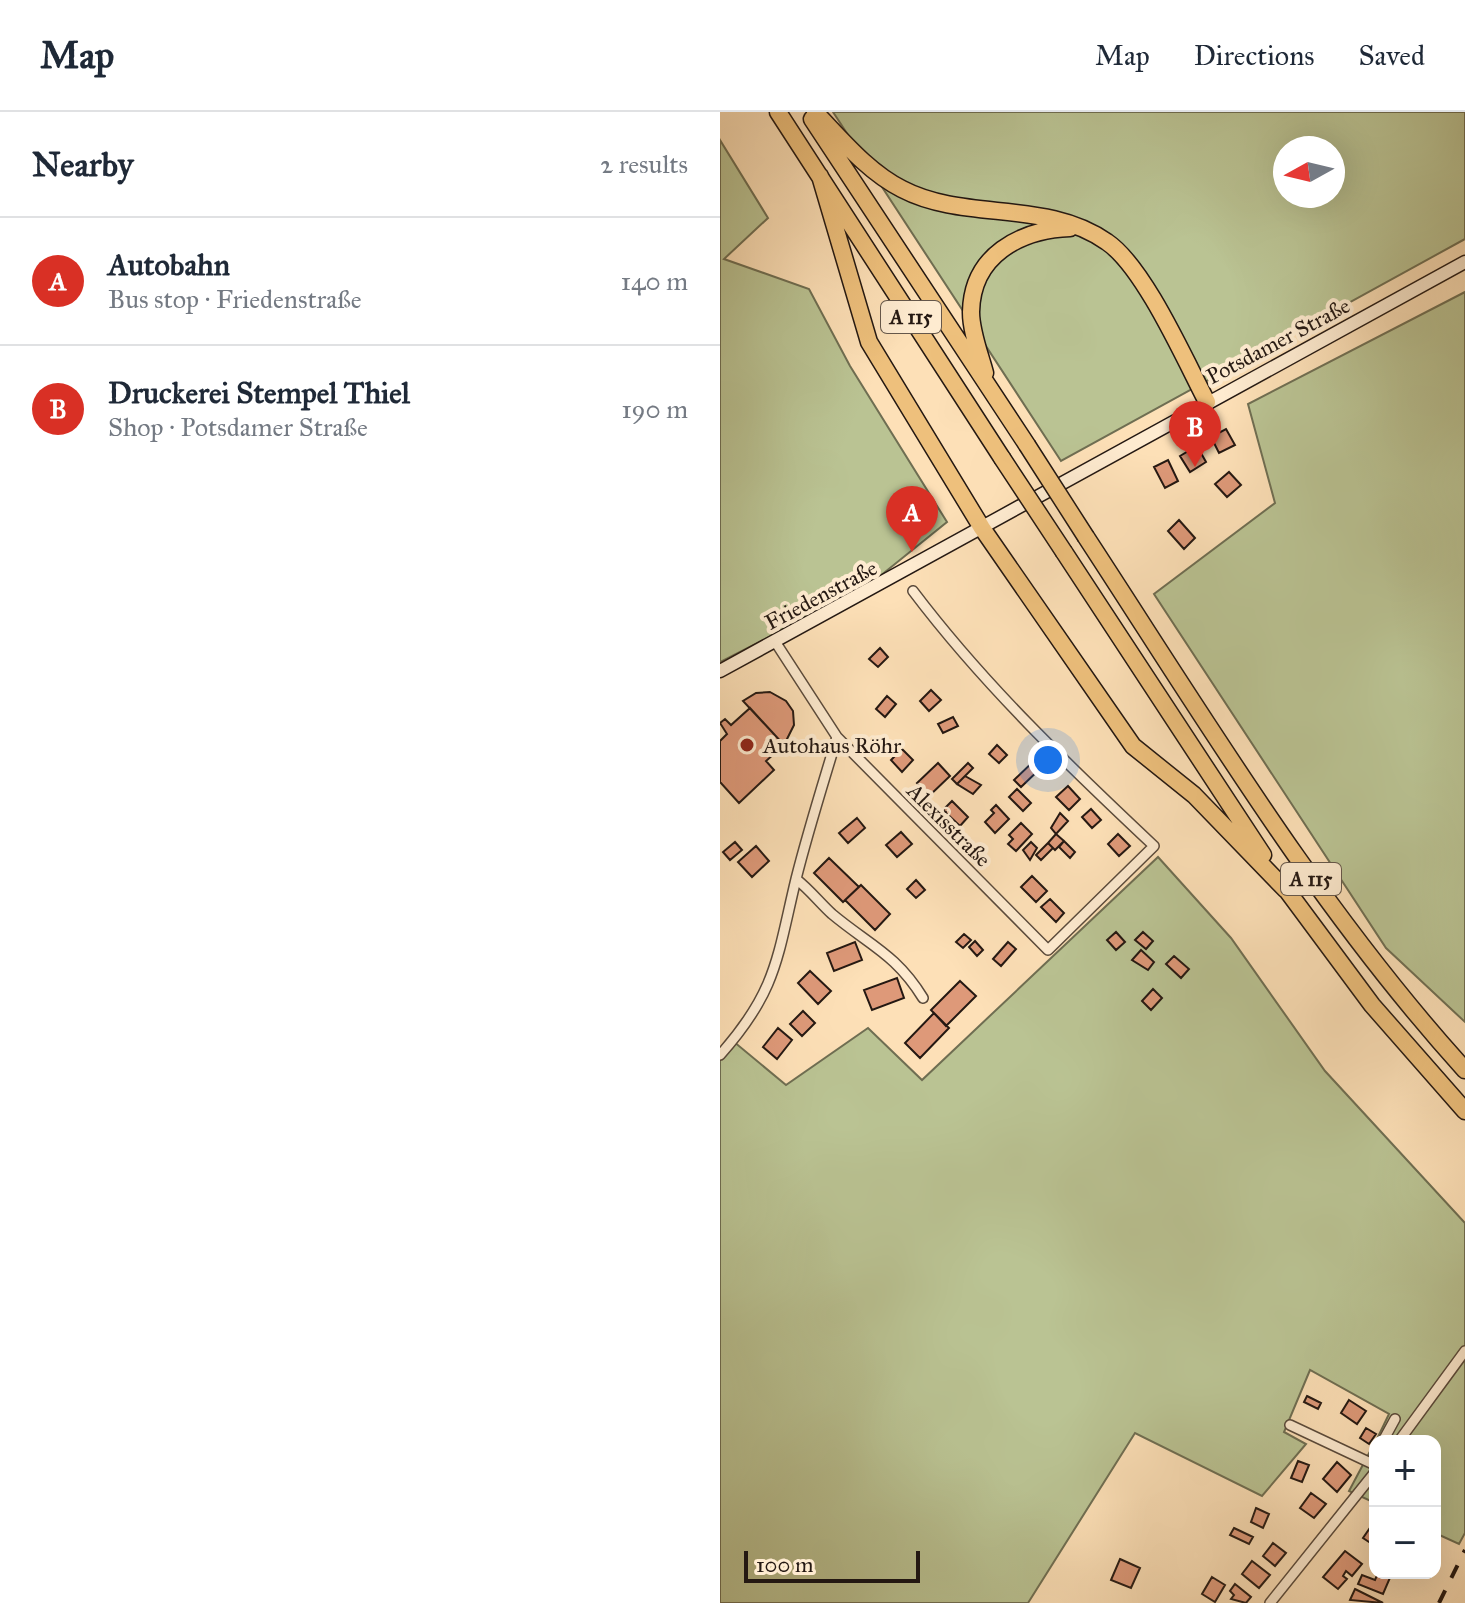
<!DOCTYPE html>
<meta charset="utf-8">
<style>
body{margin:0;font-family:"IM FELL Great Primer",serif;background:#f2f2f3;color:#1f2937}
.controls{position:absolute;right:24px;bottom:24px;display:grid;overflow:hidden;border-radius:16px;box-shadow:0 8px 32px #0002}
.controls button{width:72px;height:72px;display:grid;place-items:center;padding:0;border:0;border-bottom:2px solid #e0e1e3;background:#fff;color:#1f2937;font:40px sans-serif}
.compass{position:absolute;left:553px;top:24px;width:72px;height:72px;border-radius:50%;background:#fff;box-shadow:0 8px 32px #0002;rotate:262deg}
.scale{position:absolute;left:24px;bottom:20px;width:176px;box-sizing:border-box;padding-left:8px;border:4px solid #241812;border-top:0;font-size:22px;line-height:28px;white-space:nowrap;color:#241812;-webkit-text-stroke:6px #feebd0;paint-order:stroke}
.you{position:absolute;left:328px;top:648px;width:28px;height:28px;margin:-20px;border:6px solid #fff;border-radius:50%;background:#1a73e8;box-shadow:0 0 0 12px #1a73e833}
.badge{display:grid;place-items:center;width:52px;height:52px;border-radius:50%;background:#d93025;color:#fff;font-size:26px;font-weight:700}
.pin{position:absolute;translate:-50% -66px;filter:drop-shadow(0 2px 4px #0008)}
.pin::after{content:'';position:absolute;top:42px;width:28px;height:24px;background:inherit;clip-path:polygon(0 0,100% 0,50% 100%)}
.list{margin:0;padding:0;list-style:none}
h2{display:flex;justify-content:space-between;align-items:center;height:104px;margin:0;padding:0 32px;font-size:34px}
h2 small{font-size:26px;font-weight:400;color:#747a83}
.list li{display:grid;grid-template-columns:52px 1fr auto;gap:24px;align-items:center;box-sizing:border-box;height:128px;padding:0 32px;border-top:2px solid #e0e1e3}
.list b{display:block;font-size:30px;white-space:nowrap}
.list p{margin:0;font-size:26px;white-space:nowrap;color:#747a83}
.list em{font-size:26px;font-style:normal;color:#747a83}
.map{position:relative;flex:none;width:745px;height:1491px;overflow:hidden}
header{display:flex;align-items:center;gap:48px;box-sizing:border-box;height:112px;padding:0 40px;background:#fff;border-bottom:2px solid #e0e1e3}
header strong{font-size:38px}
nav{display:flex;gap:44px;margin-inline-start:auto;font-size:28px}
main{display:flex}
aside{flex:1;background:#fff}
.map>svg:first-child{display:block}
</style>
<header>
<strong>Map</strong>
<nav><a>Map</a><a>Directions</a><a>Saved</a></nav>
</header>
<main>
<aside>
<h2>Nearby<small>2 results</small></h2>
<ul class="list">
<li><span class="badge">A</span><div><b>Autobahn</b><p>Bus stop · Friedenstraße</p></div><em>140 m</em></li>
<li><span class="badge">B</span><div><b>Druckerei Stempel Thiel</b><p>Shop · Potsdamer Straße</p></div><em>190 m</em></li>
</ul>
</aside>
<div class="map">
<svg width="745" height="1491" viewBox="0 0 745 1491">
<rect width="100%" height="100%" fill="#fde0b7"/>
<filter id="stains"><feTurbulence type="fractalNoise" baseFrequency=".0025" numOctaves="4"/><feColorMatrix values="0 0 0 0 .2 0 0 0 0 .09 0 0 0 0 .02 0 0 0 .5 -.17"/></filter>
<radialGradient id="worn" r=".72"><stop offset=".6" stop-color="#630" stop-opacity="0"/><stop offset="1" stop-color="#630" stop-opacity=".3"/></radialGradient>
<!-- green -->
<path fill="#bac393" stroke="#6f6e52" stroke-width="2" fill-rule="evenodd" d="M113,0H745V127L341,349ZM565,36H613V84H565Z
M0,28L48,106L4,147L89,177L130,254L227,410L144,477L0,550Z
M745,180V910L666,836L434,482L555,391L528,292Z
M438,745L511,826L605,959L745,1111V1421L739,1432L715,1421V1329H656L669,1302L590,1258L564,1320L586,1332L542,1384L415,1321L308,1491H0V943L13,929L66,973L148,916L202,968Z
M655,1330V1391L629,1379Z"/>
<!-- building -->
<path fill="#de9979" stroke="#241812" stroke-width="2" d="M506,317L515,333L499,341L491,325Z
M477,334L486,350L470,360L460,344Z
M448,348L458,369L445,376L434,355Z
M509,360L521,373L507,385L495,372Z
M459,408L475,426L464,437L448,419Z
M160,536L168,545L158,555L149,547Z
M211,578L221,588L209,599L200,589Z
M50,580L66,589L73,599L74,613L64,633L23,589L36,581Z
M167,584L176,592L165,605L156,597Z
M30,596L64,633L46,649L54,658L19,691L0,670V629L7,622L0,611L5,607L11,613Z
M233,605L238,614L223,621L218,612Z
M277,633L287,643L279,651L269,642Z
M182,637L193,648L182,660L171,648Z
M317,646L324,653L301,675L294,668Z
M218,651L230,664L209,684L197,671Z
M248,651L253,656L237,672L232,667Z
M245,664L261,673L253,682L237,672Z
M348,674L360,687L349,698L336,685Z
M297,677L311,691L303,699L289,685Z
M232,689L248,705L240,714L223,698Z
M276,693L289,707L275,721L265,710L274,701L271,698Z
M371,697L381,708L372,716L362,705Z
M340,701L348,709L336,722L331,716Z
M137,706L145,716L128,731L119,721Z
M301,711L312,722L296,739L288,732L293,727L289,723Z
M181,720L192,732L177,745L166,733Z
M336,722L344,729L335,738L328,731Z
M398,722L410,734L399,744L388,732Z
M344,729L355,740L350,746L339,735Z
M15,730L22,738L10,748L3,740Z
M311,730L317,736L310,748L303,738Z
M328,731L333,736L321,748L316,743Z
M36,734L49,749L32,765L18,750Z
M109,746L139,775L123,790L94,761Z
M312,764L327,779L316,790L301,775Z
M196,768L205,778L196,786L187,777Z
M141,773L170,802L155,818L125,788Z
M330,787L344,801L336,810L321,795Z
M396,820L405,830L396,838L387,828Z
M423,820L433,829L426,837L415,828Z
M244,822L251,828L243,836L236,830Z
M255,829L263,838L257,844L249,835Z
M135,830L142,848L114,859L107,841Z
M288,830L296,837L281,854L273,847Z
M421,838L434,850L428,858L412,848Z
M454,844L469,857L461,866L446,852Z
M90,859L111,879L98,892L78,871Z
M177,866L184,886L152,898L144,878Z
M240,869L256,884L226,914L211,898Z
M433,877L442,886L431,898L422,889Z
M83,899L95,911L82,924L70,912Z
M214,901L229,916L200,946L185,931Z
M58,916L72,928L57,947L43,935Z
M587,1284L601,1291L598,1297L584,1290Z
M629,1288L646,1299L637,1312L621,1301Z
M646,1316L656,1322L649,1332L640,1326Z
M578,1349L589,1353L582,1370L571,1366Z
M617,1350L631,1363L617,1380L603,1367Z
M591,1381L606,1392L594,1406L580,1396Z
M536,1396L549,1402L543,1416L531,1410Z
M654,1410L655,1411V1434L643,1426Z
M514,1416L533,1425L529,1432L510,1423Z
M553,1431L566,1441L555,1454L543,1444Z
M625,1439L642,1452L632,1464L626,1459L623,1464L627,1467L618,1477L603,1465Z
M400,1447L420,1456L411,1476L391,1468Z
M532,1449L550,1463L539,1476L522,1462Z
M658,1461H672L663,1482L638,1472L642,1463L655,1468Z
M492,1465L505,1473L495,1490L482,1482Z
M515,1472L531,1485L526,1491L511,1487L514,1483L510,1479Z
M635,1477L663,1491L630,1488Z"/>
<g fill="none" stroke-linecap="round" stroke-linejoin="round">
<!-- minor casing -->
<g stroke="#5a4a3b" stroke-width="12">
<path id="minor" d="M56,531L117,625L328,838L434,734C349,654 264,573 193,479
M76,767C89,777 100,791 112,802C149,833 176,842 203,886
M0,943C57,879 57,846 76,767C88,719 103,672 117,625
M570,1313L655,1353
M663,1329L675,1307
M679,1329L745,1239
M550,1491L655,1360"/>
</g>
<!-- secondary casing -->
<g stroke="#241812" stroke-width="15">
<path id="secondary" d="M0,559L745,150"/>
</g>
<!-- motorway casing -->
<g stroke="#241812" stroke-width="19">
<path id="motorway" d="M58,0L282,346
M95,0C121,27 148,60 182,77C245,110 327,87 387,130C424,155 465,248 487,290
M92,7L307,333
M100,64L149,230L262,416L413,634L474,683L566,778
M265,261C260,242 251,220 251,200C252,143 300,118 350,116
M366,425C485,607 598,796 745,958
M344,440L543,743
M560,769L652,893L745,999"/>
</g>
<!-- minor -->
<use href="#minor" stroke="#feebd0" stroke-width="9"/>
<!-- secondary -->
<use href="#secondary" stroke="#feebd0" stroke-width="12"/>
<!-- motorway -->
<use href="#motorway" stroke="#eec07c" stroke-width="16"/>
<!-- rail -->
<path stroke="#241812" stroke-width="4" stroke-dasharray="14 14" stroke-linecap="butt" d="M719,1491L745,1438"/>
<!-- motorway-bridge casing -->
<g stroke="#241812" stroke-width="19" stroke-linecap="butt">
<path id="motorway-bridge" d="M307,333L366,425
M282,346L344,440"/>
</g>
<!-- motorway-bridge -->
<use href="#motorway-bridge" stroke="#eec07c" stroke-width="16"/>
</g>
<!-- markers -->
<circle fill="#8f2418" stroke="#feebd0" stroke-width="3" cx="27" cy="633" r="8"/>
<g text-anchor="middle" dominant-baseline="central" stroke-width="8" stroke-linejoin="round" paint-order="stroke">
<!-- shield labels -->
<g fill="#feebd0" stroke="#65574b" stroke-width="2">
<rect x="161" y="189" width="60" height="32" rx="6"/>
<rect x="561" y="751" width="60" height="32" rx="6"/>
</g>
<g font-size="20" font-weight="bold" fill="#241812">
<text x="191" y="205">A 115</text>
<text x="591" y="767">A 115</text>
</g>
<!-- street labels -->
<g font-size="22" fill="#241812" stroke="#feebd0">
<text transform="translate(558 229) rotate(-28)">Potsdamer Straße</text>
<text transform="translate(101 483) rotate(-28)">Friedenstraße</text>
<text transform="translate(229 713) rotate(45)">Alexisstraße</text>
</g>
<!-- poi labels -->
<g font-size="22" fill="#241812" stroke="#feebd0" text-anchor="start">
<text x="43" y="633">Autohaus Röhr</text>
</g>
</g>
<rect width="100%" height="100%" filter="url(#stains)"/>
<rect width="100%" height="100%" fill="url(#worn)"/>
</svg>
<div class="controls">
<button>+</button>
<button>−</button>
</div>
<svg class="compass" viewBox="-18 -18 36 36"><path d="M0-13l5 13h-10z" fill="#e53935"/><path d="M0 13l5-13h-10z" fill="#747a83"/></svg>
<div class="scale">100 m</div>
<div class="you"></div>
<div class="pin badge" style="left:192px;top:440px">A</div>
<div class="pin badge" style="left:475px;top:355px">B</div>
</div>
</main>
